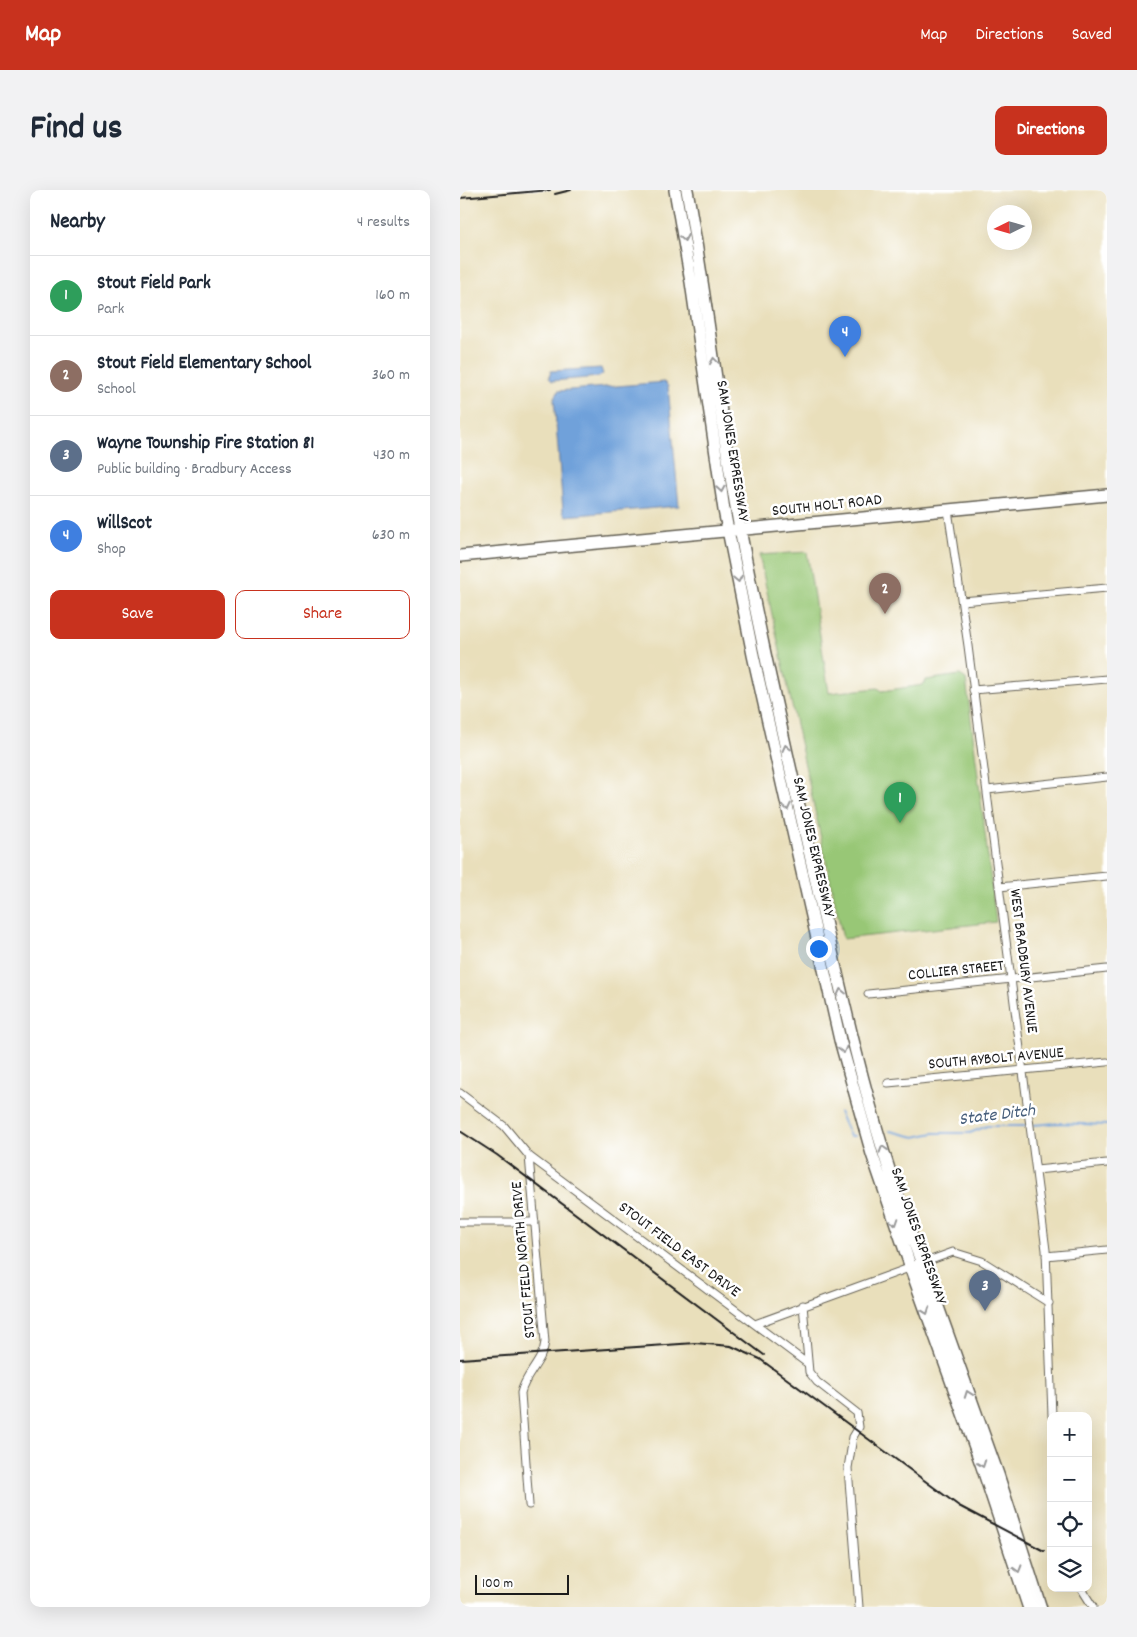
<!DOCTYPE html>
<meta charset="utf-8">
<style>
body{margin:0;font-family:Dekko,sans-serif;background:#f2f2f3;color:#1f2937}
.controls{position:absolute;right:15px;bottom:15px;display:grid;overflow:hidden;border-radius:10px;box-shadow:0 5px 20px #0002}
.controls button{width:45px;height:45px;display:grid;place-items:center;padding:0;border:0;border-bottom:1px solid #e0e1e3;background:#fff;color:#1f2937;font:25px sans-serif}
.compass{position:absolute;left:527px;top:15px;width:45px;height:45px;border-radius:50%;background:#fff;box-shadow:0 5px 20px #0002;rotate:265deg}
.scale{position:absolute;left:15px;bottom:12px;width:94px;box-sizing:border-box;padding-left:5px;border:2px solid #1c1c1c;border-top:0;font-size:14px;line-height:18px;white-space:nowrap;color:#1c1c1c;-webkit-text-stroke:4px #fff;paint-order:stroke}
.you{position:absolute;left:358px;top:758px;width:18px;height:18px;margin:-12px;border:4px solid #fff;border-radius:50%;background:#1a73e8;box-shadow:0 0 0 8px #1a73e833}
.badge{display:grid;place-items:center;width:32px;height:32px;border-radius:50%;background:#c8321e;color:#fff;font-size:16px;font-weight:700}
.pin{position:absolute;translate:-50% -41px;filter:drop-shadow(0 1px 2px #0008)}
.pin::after{content:'';position:absolute;top:26px;width:18px;height:15px;background:inherit;clip-path:polygon(0 0,100% 0,50% 100%)}
.list{margin:0;padding:0;list-style:none}
h2{display:flex;justify-content:space-between;align-items:center;height:65px;margin:0;padding:0 20px;font-size:21px}
h2 small{font-size:16px;font-weight:400;color:#747a83}
.list li{display:grid;grid-template-columns:32px 1fr auto;gap:15px;align-items:center;box-sizing:border-box;height:80px;padding:0 20px;border-top:1px solid #e0e1e3}
.list b{display:block;font-size:19px;white-space:nowrap}
.list p{margin:0;font-size:16px;white-space:nowrap;color:#747a83}
.list em{font-size:16px;font-style:normal;color:#747a83}
.actions{display:flex;gap:10px;padding:15px 20px}
.actions a{flex:1;padding:11px 0;border:1px solid #c8321e;border-radius:10px;text-align:center;font-size:18px;color:#c8321e}
.actions .main{background:#c8321e;color:#fff}
.icon{flex:none;width:28px;height:28px;fill:none;stroke:currentColor;stroke-width:2;stroke-linecap:round;stroke-linejoin:round}
.map{position:relative;flex:none;width:647px;height:1417px;overflow:hidden;border-radius:10px}
header{display:flex;align-items:center;gap:30px;box-sizing:border-box;height:70px;padding:0 25px;background:#c8321e;color:#fff}
header strong{font-size:24px}
nav{display:flex;gap:28px;margin-inline-start:auto;font-size:18px}
.intro{display:flex;align-items:center;justify-content:space-between;box-sizing:border-box;height:120px;padding:0 30px}
h1{margin:0;font-size:35px}
.button{padding:12px 22px;border-radius:10px;background:#c8321e;color:#fff;font-size:18px;font-weight:700}
main{display:flex;gap:30px;padding:0 30px}
aside{flex:1;background:#fff;border-radius:10px;box-shadow:0 5px 20px #0002}
.map>svg:first-child{display:block}
</style>
<header>
<strong>Map</strong>
<nav><a>Map</a><a>Directions</a><a>Saved</a></nav>
</header>
<div class="intro"><h1>Find us</h1><a class="button">Directions</a></div>
<main>
<aside>
<h2>Nearby<small>4 results</small></h2>
<ul class="list">
<li><span class="badge" style="background:#2e9e5b">1</span><div><b>Stout Field Park</b><p>Park</p></div><em>160 m</em></li>
<li><span class="badge" style="background:#8d6e63">2</span><div><b>Stout Field Elementary School</b><p>School</p></div><em>360 m</em></li>
<li><span class="badge" style="background:#5c6f8a">3</span><div><b>Wayne Township Fire Station 81</b><p>Public building · Bradbury Access</p></div><em>430 m</em></li>
<li><span class="badge" style="background:#3f7fe0">4</span><div><b>WillScot</b><p>Shop</p></div><em>630 m</em></li>
</ul>
<div class="actions"><a class="main">Save</a><a>Share</a></div>
</aside>
<div class="map">
<svg width="647" height="1417" viewBox="0 0 647 1417">
<rect width="100%" height="100%" fill="#fff"/>
<filter id="ink" filterUnits="userSpaceOnUse"><feTurbulence type="fractalNoise" baseFrequency=".02" numOctaves="2"/><feDisplacementMap in="SourceGraphic" scale="10" xChannelSelector="R" yChannelSelector="G"/><feConvolveMatrix kernelMatrix="1 2 1 2 8 2 1 2 1" color-interpolation-filters="sRGB"/></filter>
<filter id="wash" filterUnits="userSpaceOnUse"><feTurbulence type="fractalNoise" baseFrequency=".0096" numOctaves="4" result="noise"/><feDisplacementMap in="SourceGraphic" scale="20" xChannelSelector="R" yChannelSelector="G"/><feGaussianBlur stdDeviation="1.12" result="paint"/><feColorMatrix in="noise" values="0 0 0 0 0 0 0 0 0 0 0 0 0 0 0 0 0 1.4 0 .05"/><feComposite in="paint" operator="in"/></filter>
<g filter="url(#wash)">
<rect width="100%" height="100%" fill="#e9dfbb"/>
<!-- green -->
<path fill="#98c776" stroke="#5a7249" d="M347,362L369,503L418,498L422,501L463,495L466,490L500,485L506,489L536,732L383,749L299,365Z"/>
<!-- water -->
<path fill="#70a1da" stroke="#465e7b" d="M141,178L143,184L139,187L92,191L89,188L91,181Z
M204,192L208,196L219,316L106,326L103,321L94,209L98,201Z"/>
<g fill="none" stroke-linecap="round" stroke-linejoin="round">
<!-- stream -->
<path stroke="#70a1da" stroke-width="2" d="M379,922L390,946H395
M573,935L597,933L647,935
M430,941L455,947L474,943H510L527,936H568"/>
</g>
</g>
<g filter="url(#ink)">
<g fill="none" stroke-linecap="round" stroke-linejoin="round">
<!-- minor casing -->
<g stroke="#646054" stroke-width="9">
<path id="minor" d="M488,320L508,456L586,1060L592,1226
M502,411L647,398
M513,500L647,489
M527,600L647,587
M539,697L647,686
M408,804L647,779
M428,893L647,872
M0,903L44,936L69,966L348,1174
M69,966L85,1152C83,1172 65,1184 61,1203L69,1315
M576,980L647,973
M0,1032H75
M586,1066L647,1060
M343,1115L349,1182L357,1192L397,1223L399,1237L393,1247L388,1278L399,1417
M295,1134L493,1062L522,1071L589,1113
M621,1398L633,1417"/>
</g>
<!-- primary casing -->
<g stroke="#646054" stroke-width="14">
<path id="primary" d="M215,0L231,92L264,320L293,465L380,850L412,964L450,1075
M227,0C246,103 257,208 275,311C298,443 330,574 359,705C387,829 415,953 461,1071
M0,366L647,305"/>
</g>
<!-- motorway casing -->
<g stroke="#646054" stroke-width="15">
<path id="motorway" d="M461,1071L538,1286L580,1417
M450,1075L522,1275L569,1417"/>
</g>
<!-- minor -->
<use href="#minor" stroke="#fff" stroke-width="7"/>
<!-- primary -->
<use href="#primary" stroke="#fff" stroke-width="11"/>
<!-- motorway -->
<use href="#motorway" stroke="#fff" stroke-width="12"/>
<!-- rail -->
<path stroke="#1c1c1c" stroke-width="2" d="M95,4L111,0
M0,8L90,0
M0,941L37,965L304,1165
M0,1169L235,1153L271,1156L300,1169L499,1316L584,1361"/>
</g>
<!-- one-way arrows -->
<defs><path id="oneway-chevron" d="M-2-3.5L2.5 0L-2 3.5" fill="none" stroke-width="1.6" stroke-linecap="round" stroke-linejoin="round" transform="scale(1.25)"/></defs>
<g stroke="#999">
<use href="#oneway-chevron" transform="translate(224 48) rotate(80)"/>
<use href="#oneway-chevron" transform="translate(254 171) rotate(-98)"/>
<use href="#oneway-chevron" transform="translate(261 299) rotate(81)"/>
<use href="#oneway-chevron" transform="translate(278 389) rotate(79)"/>
<use href="#oneway-chevron" transform="translate(326 558) rotate(-103)"/>
<use href="#oneway-chevron" transform="translate(327 617) rotate(77)"/>
<use href="#oneway-chevron" transform="translate(381 802) rotate(-103)"/>
<use href="#oneway-chevron" transform="translate(383 860) rotate(75)"/>
<use href="#oneway-chevron" transform="translate(423 959) rotate(-107)"/>
<use href="#oneway-chevron" transform="translate(435 1032) rotate(71)"/>
<use href="#oneway-chevron" transform="translate(466 1121) rotate(70)"/>
<use href="#oneway-chevron" transform="translate(508 1204) rotate(-110)"/>
<use href="#oneway-chevron" transform="translate(522 1274) rotate(70)"/>
<use href="#oneway-chevron" transform="translate(558 1379) rotate(73)"/>
</g>
</g>
<g text-anchor="middle" dominant-baseline="central" stroke-width="5" stroke-linejoin="round" paint-order="stroke">
<!-- street labels -->
<g font-size="16" fill="#1c1c1c" stroke="#fff">
<text transform="translate(272 261) rotate(81)">SAM JONES EXPRESSWAY</text>
<text transform="translate(367 316) rotate(-6)">SOUTH HOLT ROAD</text>
<text transform="translate(353 657) rotate(77)">SAM JONES EXPRESSWAY</text>
<text transform="translate(563 771) rotate(83)">WEST BRADBURY AVENUE</text>
<text transform="translate(496 781) rotate(-6)">COLLIER STREET</text>
<text transform="translate(536 869) rotate(-5)">SOUTH RYBOLT AVENUE</text>
<text transform="translate(458 1046) rotate(71)">SAM JONES EXPRESSWAY</text>
<text transform="translate(219 1060) rotate(37)">STOUT FIELD EAST DRIVE</text>
<text transform="translate(64 1070) rotate(-95)">STOUT FIELD NORTH DRIVE</text>
</g>
<!-- water labels -->
<g font-size="18" font-style="italic" fill="#465e7b" stroke="#fff">
<text transform="translate(537 926) rotate(-7)">State Ditch</text>
</g>
</g>
</svg>
<div class="controls">
<button>+</button>
<button>−</button>
<button><svg class="icon" aria-label="locate" viewBox="0 0 24 24"><circle cx="12" cy="12" r="6"/><path d="M12 2v4M12 18v4M2 12h4M18 12h4"/></svg></button>
<button><svg class="icon" aria-label="layers" viewBox="0 0 24 24"><path d="M12 4l9 5-9 5-9-5zM3 14l9 5 9-5"/></svg></button>
</div>
<svg class="compass" viewBox="-18 -18 36 36"><path d="M0-13l5 13h-10z" fill="#e53935"/><path d="M0 13l5-13h-10z" fill="#747a83"/></svg>
<div class="scale">100 m</div>
<div class="you"></div>
<div class="pin badge" style="left:440px;top:633px;background:#2e9e5b">1</div>
<div class="pin badge" style="left:425px;top:424px;background:#8d6e63">2</div>
<div class="pin badge" style="left:525px;top:1121px;background:#5c6f8a">3</div>
<div class="pin badge" style="left:385px;top:167px;background:#3f7fe0">4</div>
</div>
</main>
